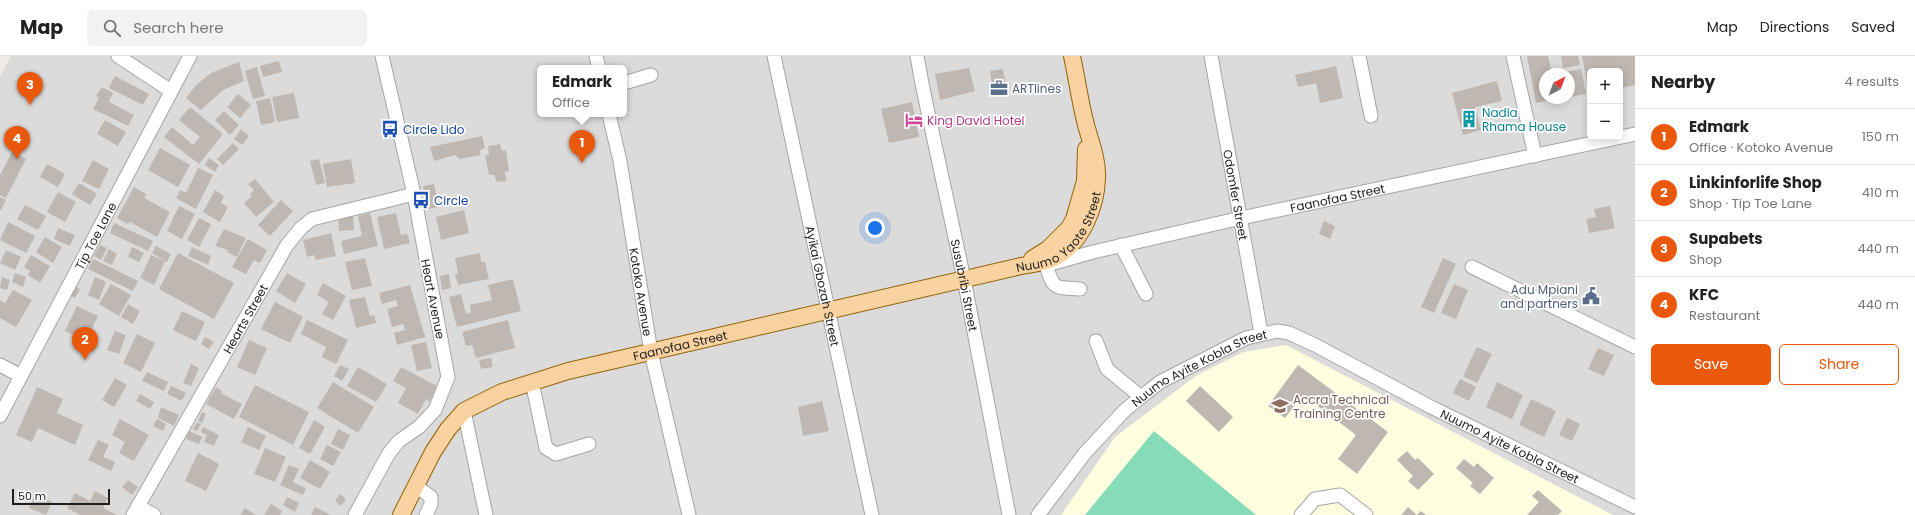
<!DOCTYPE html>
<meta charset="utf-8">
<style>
body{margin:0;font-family:Poppins,sans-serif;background:#f2f2f2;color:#222}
.controls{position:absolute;right:12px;top:12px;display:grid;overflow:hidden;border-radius:6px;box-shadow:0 2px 10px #0003}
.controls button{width:36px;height:36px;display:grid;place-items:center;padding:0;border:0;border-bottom:1px solid #e0e0e0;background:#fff;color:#222;font:20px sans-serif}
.compass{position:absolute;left:1539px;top:12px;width:36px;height:36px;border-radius:50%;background:#fff;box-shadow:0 2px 10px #0003;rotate:41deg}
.scale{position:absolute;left:12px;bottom:10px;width:98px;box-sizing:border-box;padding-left:4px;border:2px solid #1e1e1e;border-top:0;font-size:11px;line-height:14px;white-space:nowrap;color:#1e1e1e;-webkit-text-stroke:3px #fff;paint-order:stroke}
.you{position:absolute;left:875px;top:172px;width:14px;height:14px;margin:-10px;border:3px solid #fff;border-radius:50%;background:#1a73e8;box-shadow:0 0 0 6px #1a73e833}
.badge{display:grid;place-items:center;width:26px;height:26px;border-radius:50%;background:#ea580c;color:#fff;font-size:13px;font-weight:700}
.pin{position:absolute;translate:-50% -33px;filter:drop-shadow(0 1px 2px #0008)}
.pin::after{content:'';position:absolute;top:21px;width:14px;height:12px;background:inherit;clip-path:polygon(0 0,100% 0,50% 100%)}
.popup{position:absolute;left:537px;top:9px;width:90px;height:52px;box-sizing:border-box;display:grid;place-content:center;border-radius:6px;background:#fff;filter:drop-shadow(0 1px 3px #0005);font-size:13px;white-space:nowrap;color:#767676}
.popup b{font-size:15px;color:#222}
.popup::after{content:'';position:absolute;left:50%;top:100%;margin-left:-8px;border:8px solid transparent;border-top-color:#fff}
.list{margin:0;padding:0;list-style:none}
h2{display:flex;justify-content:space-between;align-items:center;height:52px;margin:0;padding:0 16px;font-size:17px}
h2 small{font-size:13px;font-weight:400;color:#767676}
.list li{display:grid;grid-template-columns:26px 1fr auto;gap:12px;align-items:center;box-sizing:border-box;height:56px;padding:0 16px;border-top:1px solid #e0e0e0}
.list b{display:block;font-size:15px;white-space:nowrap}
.list p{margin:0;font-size:13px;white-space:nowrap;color:#767676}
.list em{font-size:13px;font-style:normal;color:#767676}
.actions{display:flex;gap:8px;padding:12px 16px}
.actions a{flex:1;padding:9px 0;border:1px solid #ea580c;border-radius:6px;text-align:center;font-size:14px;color:#ea580c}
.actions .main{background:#ea580c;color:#fff}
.icon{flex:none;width:22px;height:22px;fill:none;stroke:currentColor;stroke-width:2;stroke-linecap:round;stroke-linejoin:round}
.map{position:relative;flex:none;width:1635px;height:459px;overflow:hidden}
header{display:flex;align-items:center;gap:24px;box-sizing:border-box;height:56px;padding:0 20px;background:#fff;border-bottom:1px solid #e0e0e0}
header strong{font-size:19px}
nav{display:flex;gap:22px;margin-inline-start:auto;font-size:14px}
.search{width:280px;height:36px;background:#f2f2f2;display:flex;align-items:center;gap:10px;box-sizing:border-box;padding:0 14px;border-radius:6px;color:#767676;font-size:15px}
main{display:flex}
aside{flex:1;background:#fff}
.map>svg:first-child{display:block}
</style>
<header>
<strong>Map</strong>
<div class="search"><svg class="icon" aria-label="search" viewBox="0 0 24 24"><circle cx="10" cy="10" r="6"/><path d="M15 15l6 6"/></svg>Search here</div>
<nav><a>Map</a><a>Directions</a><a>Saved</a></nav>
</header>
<main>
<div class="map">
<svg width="1635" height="459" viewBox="0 0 1635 459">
<rect width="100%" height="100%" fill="#efece5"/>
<!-- residential -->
<path fill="#dcdbdb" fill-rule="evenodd" d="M11,0H1635V459H0V21ZM540,12H624V58H540ZM1590,15H1620V81H1590ZM1545,18H1569V42H1545Z"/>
<!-- education -->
<path fill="#fefddf" d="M1286,289L1613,459H1061L1115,381L1197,319L1243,296Z"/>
<!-- pitch -->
<path fill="#86dbb9" d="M1154,375L1256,459H1085Z"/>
<!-- building -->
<path fill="#bfb7b1" d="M1527,0H1548L1552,18H1545V42L1557,43L1536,47Z
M1561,0H1578L1580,9L1563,12Z
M1582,0H1635V29L1620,32V15H1590L1589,38Z
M279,5L282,16L263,21L260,10Z
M239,6L244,25L223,34L201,54L186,42L197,28L211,17Z
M1336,10L1343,42L1320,47L1316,27L1298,31L1295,19Z
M257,11L265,40L253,43L245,15Z
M969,12L975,35L940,44L935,18Z
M1003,13L1007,38L994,41L990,15Z
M1581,13L1586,38L1569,41V18L1559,17Z
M115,20L149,38L143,49L109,32Z
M1497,25L1502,45L1475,51L1481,74L1463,79L1452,37Z
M102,31L113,37L109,46L134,59L128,70L93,53L99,42L96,40Z
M294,37L299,62L277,66L272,41Z
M238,38L251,49L240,62L227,51Z
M270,42L275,66L261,69L256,45Z
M912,46L919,81L889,87L881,53Z
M190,51L223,78L199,108L164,81L172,71L193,89L200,81L179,64Z
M224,55L239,69L230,79L215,64Z
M105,64L126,76L118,90L97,78Z
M241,73L249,80L242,89L234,83Z
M482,80L485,92L480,94V99L460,103L455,99L434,105L430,91Z
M233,87L239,93L223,109L217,103Z
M500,88L502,95L506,94L509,115L505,116L506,125L497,126L494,119H489L485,99H489L488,90Z
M160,92L190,109L178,131L148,114Z
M12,96L26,103L6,142L0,139V119Z
M209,102L219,109L215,116L205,109Z
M319,103L325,127L316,129L310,105Z
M351,103L355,127L327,131L323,108Z
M93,104L109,113L99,133L82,125Z
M47,108L65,118L58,131L40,121Z
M198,112L213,119L196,153L176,142L180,134L186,137Z
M255,123L274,146L256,161L244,147L252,140L250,138L254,134L248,128Z
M79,127L97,138L90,149L72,138Z
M434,128L439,151L428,153L423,130Z
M134,131L146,138L144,142L170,156L157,181L130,166L128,168L117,162Z
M215,134L224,140L221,147L228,151L220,166L203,156Z
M58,136L76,146L65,166L47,156Z
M0,141L6,144L1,154H0Z
M281,144L293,155L270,180L258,169Z
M25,149L46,160L38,174L17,163Z
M179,150L195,158L182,183L167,175Z
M1610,150L1615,172L1589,177L1586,163L1596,161L1594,153Z
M464,154L469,177L441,184L436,161Z
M370,157L378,190L344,198L341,185L362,180L358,160Z
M396,157L401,179L407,178L410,187L384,193L377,161Z
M353,158L354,174L339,175L338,159Z
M199,162L211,168L199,191L187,184Z
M1324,165L1335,170L1330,183L1319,178Z
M8,166L35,180L26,197L0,184Z
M114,167L153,185L148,195L110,177Z
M58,172L75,179L70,190L54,183Z
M224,173L246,182L237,201L227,196L228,194L215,190Z
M331,177L336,200L316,204L314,199L307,201L303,184Z
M45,181L62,191L53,207L36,196Z
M248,183L267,194L260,207L254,204L246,218L232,211Z
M100,189L107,192L101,204L94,200Z
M156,190L171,198L167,206L152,197Z
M132,191L144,197L139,206L128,201Z
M192,191L211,200L208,209L188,200Z
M109,193L117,198L112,209L103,205Z
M6,194L21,201L15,214L0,207Z
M178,197L234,227L214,263L159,233Z
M480,197L481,206H485L489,223L458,229L455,218H458L455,202Z
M31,199L50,210L40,227L28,219L30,215L24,211Z
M151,199L165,205L154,229L140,222Z
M365,202L372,230L352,234L345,206Z
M1443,202L1456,208L1434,257L1421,251Z
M93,203L138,225L133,235L88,213Z
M15,217L26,221L23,231L12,226Z
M287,217L306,228L295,247L276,235Z
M449,218L451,232L442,234L440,220Z
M2,221L10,224L7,234L0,232Z
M95,221L106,226L99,244L88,239Z
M513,223L521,255L457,271L449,241L461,238L466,258L471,256L470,249L492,244L488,229Z
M323,227L346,240L333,264L322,258L329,246L317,239Z
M111,228L131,239L119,260L99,248Z
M1454,228L1468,234L1456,263L1441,257Z
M73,229L80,233L75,242L68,238Z
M410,229L425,281L397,289L394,277L405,274L403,268L392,271L387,253L398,250L396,244L382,248L379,237Z
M13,234L32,244L16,271L0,262V244L5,247Z
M365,241L370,260L374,259L376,267L356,272L349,244Z
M275,246L303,261L290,287L261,273Z
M128,248L140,255L133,268L121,261Z
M77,250L98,260L86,285L65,275Z
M182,255L205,266L196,285L173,274Z
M307,264L348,284L336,308L322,301L326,291L301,278Z
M508,264L515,292L476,302L472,289L466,290L462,276Z
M115,275L126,279L119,298L107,294Z
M137,278L155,287L141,316L123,307Z
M205,281L214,286L209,293L201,288Z
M249,284L267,292L255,319L237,311Z
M426,286L432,312L417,315L411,289Z
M1477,291L1492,298L1477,327L1463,320Z
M1598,292L1614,299L1604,320L1588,313Z
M491,302L493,311L481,313L479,304Z
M191,308L199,312L191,330L183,327Z
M340,309L349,313L342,325L334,320Z
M1298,309L1388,376L1357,418L1338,403L1356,379L1303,339L1285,362L1268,350Z
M358,311L387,328L376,346L347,330Z
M401,311L437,330L429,346L426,343L418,358L398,347L406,332L393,325Z
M147,316L168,326L164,335L142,325Z
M115,322L127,329L114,351L102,344Z
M1460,323L1476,331L1469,345L1453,337Z
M333,326L374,351L358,377L317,352Z
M1497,326L1523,339L1512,363L1486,351Z
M255,329L309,356L293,389L239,361Z
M171,330L186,337L182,345L167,338Z
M1200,330L1233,361L1219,376L1186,345Z
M37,331L63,343L57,357L83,369L75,389L38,372L32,386L16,379Z
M216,331L222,335L221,337L242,348L234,363L206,348Z
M140,338L154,346L150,353L136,345Z
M1531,343L1556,355L1544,381L1519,369Z
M822,345L829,375L803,380L798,351Z
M161,351L179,359L174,370L158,362Z
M202,356L206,358L202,367L198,365Z
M1567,362L1580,368L1572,385L1559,379Z
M120,363L149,379L134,405L119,397L125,386L112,379Z
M157,363L166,368L163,375L153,370Z
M314,364L325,371L310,398L299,392Z
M197,366L201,368L197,375L193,373Z
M203,371L219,379L214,390L204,386L207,379L201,376Z
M248,371L266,380L259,394L241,386Z
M338,373L350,379L343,394L331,388Z
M189,375L202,381L199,388L186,383Z
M98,384L109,389L103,401L115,406L111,415L88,404Z
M327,389L341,396L333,410L320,403Z
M265,392L286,401L275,426L254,418Z
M1407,395L1415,404L1418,402L1434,418L1418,434L1408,425L1413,420L1397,404Z
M198,397L219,408L206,435L185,425Z
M1464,403L1474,411L1477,407L1494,422L1480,438L1470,430L1473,427L1456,412Z
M310,404L330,416L320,433L300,422Z
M289,409L299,413L293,426L306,432L303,439L280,429Z
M128,424L138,431L132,439L122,431Z
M1538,434L1562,455L1558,459H1527L1539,446L1532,440Z
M95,435L108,442L103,452L117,459H80L67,452L75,437L90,445Z
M36,438L52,446L46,459L29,452Z
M340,438L346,443L341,450L335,445Z
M287,441L299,447L295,456L283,449Z
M271,448L282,455L280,459H264Z
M315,451L331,459H311Z
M1408,451L1417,459L1421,455L1426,459H1401Z
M245,452L256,459H240Z"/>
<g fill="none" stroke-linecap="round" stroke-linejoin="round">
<!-- minor casing -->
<g stroke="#a5a5a5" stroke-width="15">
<g id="minor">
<path d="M118,0L171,35"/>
<path d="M596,0L599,12"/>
<path id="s1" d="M774,0L872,459"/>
<path id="s2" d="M917,0L923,33L964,223L1009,459"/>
<path id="s3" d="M1211,0L1261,277"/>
<path d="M1359,0L1371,60"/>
<path d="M1513,0L1535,100"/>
<path d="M624,27L651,19"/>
<path id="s4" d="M609,58L620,105L651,296L689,459"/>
<path d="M1121,189L1146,238"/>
<path id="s5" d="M1050,208L1093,196L1241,162L1635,78"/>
<path d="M1046,209C1054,235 1054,231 1080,233"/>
<path d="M1472,211L1635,291"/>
<path d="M1096,285L1107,313L1141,341"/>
<path d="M0,309L21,320"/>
<path d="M532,326L546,392L556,398L589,388"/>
<path d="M464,355L486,459"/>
<path id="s6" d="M0,360L190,0"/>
<path d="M416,430L431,441V448L426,459"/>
<path d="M138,450L154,459"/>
<path id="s7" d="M133,459L287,189L301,172L312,163L414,138"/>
<path d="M355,459L389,397L399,385L419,371L435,354L448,321L414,138L382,0"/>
<path id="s8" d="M1038,459L1085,397L1125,354L1141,341L1160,326L1246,282L1277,275L1289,277L1315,289L1431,351L1635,451"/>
<path d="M1301,459L1315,443L1340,439L1366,459"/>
</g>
</g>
<!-- major casing -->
<g stroke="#936306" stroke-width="18">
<g id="major">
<path d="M1032,203L1048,193L1069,172L1074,163L1085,125L1086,93"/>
<path id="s9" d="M401,459L433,396L448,373L464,355L502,336L568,315L1021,210C1033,208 1045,207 1056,201C1082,186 1096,151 1097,123C1098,104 1091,87 1086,69C1080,46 1077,23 1072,0"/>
</g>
</g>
<!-- minor -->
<use href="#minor" stroke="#fff" stroke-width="13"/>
<!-- major -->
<use href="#major" stroke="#f8d2a1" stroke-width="16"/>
</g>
<!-- icons -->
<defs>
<g id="office-bare" transform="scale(1.38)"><path d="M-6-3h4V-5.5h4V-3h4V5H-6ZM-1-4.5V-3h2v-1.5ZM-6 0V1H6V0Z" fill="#5c6f8a" stroke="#fff" stroke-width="2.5" paint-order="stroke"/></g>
<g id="building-bare" transform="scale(1.38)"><path d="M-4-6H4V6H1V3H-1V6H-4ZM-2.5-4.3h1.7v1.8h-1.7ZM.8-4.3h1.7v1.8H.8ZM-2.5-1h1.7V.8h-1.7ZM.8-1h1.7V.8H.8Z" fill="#0f9aa8" stroke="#fff" stroke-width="2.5" paint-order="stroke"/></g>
<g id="hotel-bare" transform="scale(1.38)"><path d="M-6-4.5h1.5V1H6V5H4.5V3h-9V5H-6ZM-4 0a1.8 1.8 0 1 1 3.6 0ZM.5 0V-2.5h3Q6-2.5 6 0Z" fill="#d1479c" stroke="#fff" stroke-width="2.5" paint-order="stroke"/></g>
<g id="bus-bare" transform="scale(1.38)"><path d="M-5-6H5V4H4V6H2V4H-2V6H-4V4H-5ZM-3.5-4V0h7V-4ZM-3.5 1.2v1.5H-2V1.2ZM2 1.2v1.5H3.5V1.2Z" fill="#1a4fb4" stroke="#fff" stroke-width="2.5" paint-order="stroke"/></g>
<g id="civic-bare" transform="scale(1.38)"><path d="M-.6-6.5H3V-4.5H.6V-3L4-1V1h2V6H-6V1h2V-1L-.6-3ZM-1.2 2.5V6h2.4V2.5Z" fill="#5c6f8a" stroke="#fff" stroke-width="2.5" paint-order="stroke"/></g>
<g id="school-bare" transform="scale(1.38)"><path d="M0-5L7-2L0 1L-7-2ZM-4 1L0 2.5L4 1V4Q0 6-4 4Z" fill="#8d6e63" stroke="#fff" stroke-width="2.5" paint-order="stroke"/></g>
</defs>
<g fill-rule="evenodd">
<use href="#office-bare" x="999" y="32"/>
<use href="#building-bare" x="1469" y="63"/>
<use href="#hotel-bare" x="914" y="64"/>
<use href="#bus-bare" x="390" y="73"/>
<use href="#bus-bare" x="421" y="144"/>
<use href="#civic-bare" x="1591" y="240"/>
<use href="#school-bare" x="1280" y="350"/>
</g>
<g text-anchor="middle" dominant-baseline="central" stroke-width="3.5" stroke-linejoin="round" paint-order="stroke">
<!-- service labels -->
<g font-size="12" fill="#4e5e75" stroke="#fff" text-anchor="start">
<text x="1012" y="32">ARTlines</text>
<text x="1578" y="233" text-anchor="end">Adu Mpiani<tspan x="1578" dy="14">and partners</tspan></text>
</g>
<!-- culture labels -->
<g font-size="12" fill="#0d838f" stroke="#fff" text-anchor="start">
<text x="1482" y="56">Nadia<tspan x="1482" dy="14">Rhama House</tspan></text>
</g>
<!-- hotel labels -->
<g font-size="12" fill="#b23c85" stroke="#fff" text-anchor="start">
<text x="927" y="64">King David Hotel</text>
</g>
<!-- transit labels -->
<g font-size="12" fill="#164399" stroke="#fff" text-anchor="start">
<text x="403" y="73">Circle Lido</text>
<text x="434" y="144">Circle</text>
</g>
<!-- street labels -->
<g font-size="12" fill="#1e1e1e" stroke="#fff">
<text stroke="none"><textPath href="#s3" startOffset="141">Odomfer Street</textPath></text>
<text stroke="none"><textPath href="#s5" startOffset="295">Faanofaa Street</textPath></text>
<text stroke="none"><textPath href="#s9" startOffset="754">Nuumo Yaote Street</textPath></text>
<text stroke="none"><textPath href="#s6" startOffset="204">Tip Toe Lane</textPath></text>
<text stroke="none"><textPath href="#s1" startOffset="235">Ayikai Gbozah Street</textPath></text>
<text stroke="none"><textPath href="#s2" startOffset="234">Susubribi Street</textPath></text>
<text stroke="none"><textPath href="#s4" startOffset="181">Kotoko Avenue</textPath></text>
<text transform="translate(433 243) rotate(79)">Heart Avenue</text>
<text stroke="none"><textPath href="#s7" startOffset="226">Hearts Street</textPath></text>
<text stroke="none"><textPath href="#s9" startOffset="349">Faanofaa Street</textPath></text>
<text stroke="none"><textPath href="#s8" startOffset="223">Nuumo Ayite Kobla Street</textPath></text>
<text stroke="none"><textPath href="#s8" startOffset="570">Nuumo Ayite Kobla Street</textPath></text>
</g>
<!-- education labels -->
<g font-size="12" fill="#785e54" stroke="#fff" text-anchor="start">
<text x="1293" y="343">Accra Technical<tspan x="1293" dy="14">Training Centre</tspan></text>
</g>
</g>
</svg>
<div class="controls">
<button>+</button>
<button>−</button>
</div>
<svg class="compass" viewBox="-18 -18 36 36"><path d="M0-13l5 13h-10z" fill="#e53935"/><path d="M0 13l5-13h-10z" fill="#767676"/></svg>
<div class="scale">50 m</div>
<div class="you"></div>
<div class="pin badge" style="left:582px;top:107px">1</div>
<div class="popup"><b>Edmark</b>Office</div>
<div class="pin badge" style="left:85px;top:304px">2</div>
<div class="pin badge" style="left:30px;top:49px">3</div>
<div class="pin badge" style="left:17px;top:103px">4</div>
</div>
<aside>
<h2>Nearby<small>4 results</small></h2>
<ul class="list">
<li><span class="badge">1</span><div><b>Edmark</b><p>Office · Kotoko Avenue</p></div><em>150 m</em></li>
<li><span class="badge">2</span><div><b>Linkinforlife Shop</b><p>Shop · Tip Toe Lane</p></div><em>410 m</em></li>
<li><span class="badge">3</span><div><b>Supabets</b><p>Shop</p></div><em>440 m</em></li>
<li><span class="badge">4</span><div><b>KFC</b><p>Restaurant</p></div><em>440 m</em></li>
</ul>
<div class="actions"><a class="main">Save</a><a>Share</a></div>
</aside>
</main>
